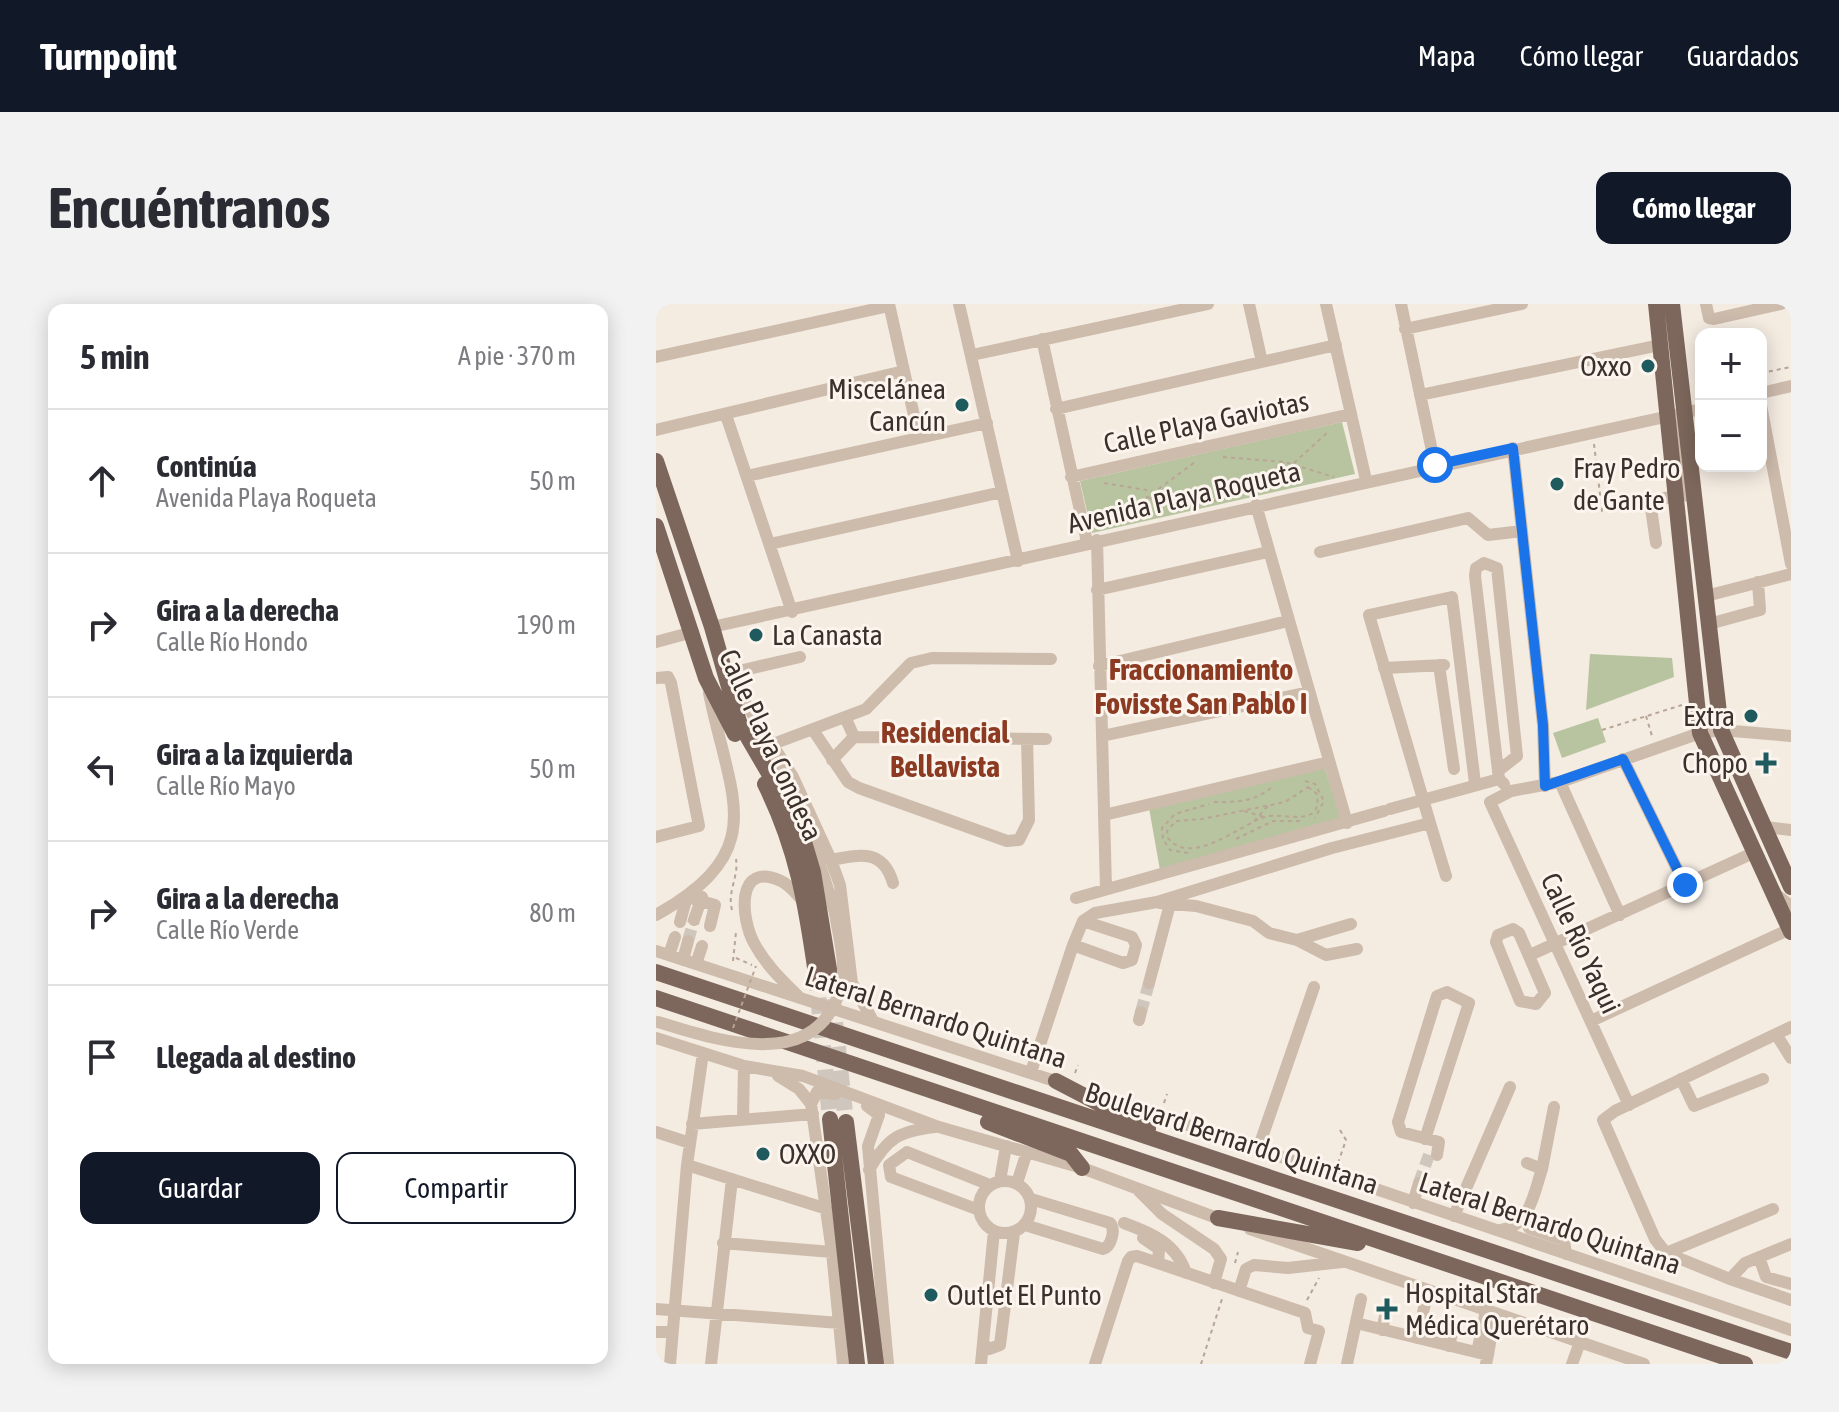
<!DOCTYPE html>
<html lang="es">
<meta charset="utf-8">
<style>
body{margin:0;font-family:"Asap Condensed",sans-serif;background:#f2f2f3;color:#2b2b33}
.controls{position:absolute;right:24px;top:24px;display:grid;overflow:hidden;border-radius:16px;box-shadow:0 4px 20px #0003}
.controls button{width:72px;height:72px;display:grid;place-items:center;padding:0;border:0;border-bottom:2px solid #e1e1e2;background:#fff;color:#2b2b33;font:40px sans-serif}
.stop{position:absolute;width:24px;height:24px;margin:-18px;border:6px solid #1a73e8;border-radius:50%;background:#fff}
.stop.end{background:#1a73e8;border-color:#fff;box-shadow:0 2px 8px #0008}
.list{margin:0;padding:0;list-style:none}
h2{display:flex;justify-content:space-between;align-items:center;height:104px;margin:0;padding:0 32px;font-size:34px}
h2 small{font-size:26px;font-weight:400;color:#7c7c81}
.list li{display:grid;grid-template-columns:52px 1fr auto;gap:24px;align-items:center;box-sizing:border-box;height:144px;padding:0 32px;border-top:2px solid #e1e1e2}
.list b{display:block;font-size:30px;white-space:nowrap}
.list p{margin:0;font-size:26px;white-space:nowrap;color:#7c7c81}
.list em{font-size:26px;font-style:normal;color:#7c7c81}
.actions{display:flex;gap:16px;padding:24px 32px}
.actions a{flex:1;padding:18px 0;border:2px solid #111827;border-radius:16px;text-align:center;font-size:28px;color:#111827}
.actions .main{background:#111827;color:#fff}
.icon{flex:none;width:44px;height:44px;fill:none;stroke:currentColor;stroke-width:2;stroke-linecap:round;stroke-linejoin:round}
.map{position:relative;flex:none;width:1135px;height:1060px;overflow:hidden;border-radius:16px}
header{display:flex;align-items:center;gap:48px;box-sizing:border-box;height:112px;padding:0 40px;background:#111827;color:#fff}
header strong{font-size:38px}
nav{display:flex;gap:44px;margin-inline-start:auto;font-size:28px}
.intro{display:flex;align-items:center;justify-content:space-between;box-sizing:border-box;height:192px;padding:0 48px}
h1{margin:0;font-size:56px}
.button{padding:20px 36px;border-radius:16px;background:#111827;color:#fff;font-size:28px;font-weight:700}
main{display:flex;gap:48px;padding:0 48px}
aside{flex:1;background:#fff;border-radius:16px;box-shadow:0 4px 20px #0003}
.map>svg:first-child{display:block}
</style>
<header>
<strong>Turnpoint</strong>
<nav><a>Mapa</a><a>Cómo llegar</a><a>Guardados</a></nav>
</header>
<div class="intro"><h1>Encuéntranos</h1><a class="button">Cómo llegar</a></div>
<main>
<aside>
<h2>5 min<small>A pie · 370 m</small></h2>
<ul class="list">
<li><svg class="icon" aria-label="ahead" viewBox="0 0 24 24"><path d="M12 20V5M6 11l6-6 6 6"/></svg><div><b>Continúa</b><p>Avenida Playa Roqueta</p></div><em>50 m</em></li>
<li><svg class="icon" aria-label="right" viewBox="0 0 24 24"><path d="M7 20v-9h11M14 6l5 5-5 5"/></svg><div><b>Gira a la derecha</b><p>Calle Río Hondo</p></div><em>190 m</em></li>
<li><svg class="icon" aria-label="left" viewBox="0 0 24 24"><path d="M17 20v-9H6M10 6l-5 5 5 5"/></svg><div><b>Gira a la izquierda</b><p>Calle Río Mayo</p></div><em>50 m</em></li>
<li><svg class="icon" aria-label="right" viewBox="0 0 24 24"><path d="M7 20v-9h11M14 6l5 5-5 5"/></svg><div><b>Gira a la derecha</b><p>Calle Río Verde</p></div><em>80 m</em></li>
<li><svg class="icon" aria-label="arrive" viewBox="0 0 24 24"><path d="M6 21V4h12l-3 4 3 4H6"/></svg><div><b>Llegada al destino</b></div></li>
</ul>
<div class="actions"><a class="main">Guardar</a><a>Compartir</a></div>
</aside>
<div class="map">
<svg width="1135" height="1060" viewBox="0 0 1135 1060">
<rect width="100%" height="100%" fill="#f4ebe1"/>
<!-- green -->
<path fill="#b8c4a0" d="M686,118L699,170L436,229L424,177Z
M934,350L1016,354L1018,373L930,406Z
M942,414L950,438L906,454L897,429Z
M668,461L686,518L504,566L493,504Z"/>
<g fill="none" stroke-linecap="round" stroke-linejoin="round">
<!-- minor-tunnel -->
<path stroke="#cfc6bd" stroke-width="12" stroke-dasharray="12 6" stroke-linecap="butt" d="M32,637L38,616
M485,708L493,679
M763,879L774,848"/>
<!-- major-tunnel -->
<path stroke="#cfc6bd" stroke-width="16" stroke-dasharray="16 8" stroke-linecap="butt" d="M160,670L174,815
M174,671L190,818"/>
<!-- path -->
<path stroke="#b9a596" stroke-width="2" stroke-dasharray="4 4" stroke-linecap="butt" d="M1105,69L1135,63
M938,140L946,207L984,199
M567,153L629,158L678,173
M638,159L672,128
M448,179L496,187
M493,194L558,197L628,159
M451,223L539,158
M990,412L996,432
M946,426L1026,401
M649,477L659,480L668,497L659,514
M652,483L661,490C662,499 662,508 653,511C640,516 623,509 609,513C585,520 535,564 512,534L511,527L520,517L546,515L629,498Z
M558,498C580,498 598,498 615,484
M588,507L608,513
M598,517L612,502
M580,535L617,517H645
M532,549L514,546L507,535L506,524L519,510L553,500
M76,606C71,587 83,573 80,555
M80,654L96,661
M77,657L80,628
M361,749L365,754
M419,769L422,761
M508,799L511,790
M682,859L690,836L684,826
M579,959L582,948
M651,996L663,974
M545,1060L566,995"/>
<!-- minor -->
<path stroke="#cdbbac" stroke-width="12" d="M233,0L263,134
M303,0L362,257
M593,0L606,58
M670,0L710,176
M745,0L779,161
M1050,0L1053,14L1058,15L1125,0
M749,25L866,0
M386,35L431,238
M316,51L552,0
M0,53L233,2
M1105,89L1135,82
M764,91L1004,41
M1105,101L1135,260
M400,105L680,41
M70,111L136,308
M1028,112L1022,126L1032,192
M0,126L248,67
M857,144L887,421L889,482
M91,172L331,119
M415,173L695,110
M600,201L691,519
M441,236L450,585
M1000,239L994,197L1020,192
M114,240L346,188
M664,248L812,214L832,231L866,227
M441,286L612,248
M1050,292L1135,270
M1053,320L1104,306L1102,278
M56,323L1045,105
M0,338L37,328
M783,361L798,465
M443,362L632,317
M728,364L788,361
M70,370L144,353
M0,374L12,373L15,379L43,522L0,533
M76,378L137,473L175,556L184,581L196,679L217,717
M190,415L198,433L390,435
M157,426L192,478L203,484L351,537L363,536L373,516L371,435
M446,432L653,388
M100,434C142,496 158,537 179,609
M117,440L210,405L255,359L276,354L395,355
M967,455L1029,581
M176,456L198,433
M842,467L861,452L841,264L828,259L820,264L819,272L843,475
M904,478L964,611
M734,505L843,475L848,480
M448,511L673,458
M774,519L790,572
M1110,523L1135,526
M175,556C205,550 227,545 237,579
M1118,589L1135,602
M420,594L728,507
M504,599L540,602L597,617L613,629L641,636L695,620
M0,611C115,546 75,497 53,389
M38,616L46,593
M24,618L31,593L59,601L54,622
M857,625L863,629L889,689L880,700L864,697L840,638L842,631Z
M641,636L670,651L701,645
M417,641L467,659L476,656L480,641L476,633L427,617
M0,647L408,780
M13,651L19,633
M874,651L1097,549
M27,656L32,637
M40,660L46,642
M493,679L514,600
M143,693C126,676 109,660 98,639C85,615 79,556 125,577C134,581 141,591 148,598
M483,716L485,708
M935,717L1134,625
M1120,730L1135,754
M0,734L88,762L147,772L283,823L426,864L569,917
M375,768L417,641L427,617L439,609L501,598L676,544L774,519L713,311L796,293L819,479
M122,772L143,785L155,800L176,948L187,1060
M1025,775L1038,802L1107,775
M437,789L1135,1026
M155,800L161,788L179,790
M973,801L834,498L855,487L904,478L1044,429L1065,426L1135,432
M211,802L223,811L212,842L232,1060
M87,815L88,762
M36,820L157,810
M0,828L34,839
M769,835L813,699L791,688L781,692L742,818L745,828L783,838L781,851
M602,845L658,683
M31,861L171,905
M886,865L898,803
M213,866C231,834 243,827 279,823
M323 903a26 26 0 1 1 52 0a26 26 0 1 1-52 0Z
M344,877L350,842
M361,879L371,848
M483,887L506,910L558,945L565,955L558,979
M757,899L763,879
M323,906L235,873L233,861L251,848L334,881
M798,912L854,783
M869,913L873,924L908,936L910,950
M468,919C495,929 520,939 530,969
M369,921L447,945C455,943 460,926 454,919L375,895
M594,925L988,1060
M845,926C874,922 878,889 886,865L871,859
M338,927L327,1039L333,1045L344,1041L358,929
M487,934L503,945L502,959
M67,939L176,948
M1135,940L1089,959L1074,975L1135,996
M1010,949L1117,905
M1103,953L1110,973L1135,980
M1074,975L1010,949L999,935L947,816L959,807L1135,723
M583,987L590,965L598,961L632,964L686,958
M0,1005L184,1019
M700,1019L832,1051L830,1060
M726,1026L731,1003
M0,1028H16
M761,1034L772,987
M793,1042L797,1025
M821,1048L830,1007
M832,1051L839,1009
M14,1060L31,861L47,749
M55,1060L76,875
M325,1060L327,1039
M439,1060L472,957L475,953L481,952L649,1009L652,1024L663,1027L654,1060
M691,1060L705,995
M916,1060L924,1038"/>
<!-- major -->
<path stroke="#7d675c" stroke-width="16" d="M1000,0L1044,429L1135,628
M1016,0L1065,426L1135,583
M0,157L56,323L83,418L143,521L157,568L174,671
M0,222L50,374L79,430
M109,480C141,544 150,600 160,670
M0,668L1135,1048
M0,694L1089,1060
M400,777L492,825
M174,815L201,1060
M190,818L220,1060
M332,818L415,850L426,864
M562,914L702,939"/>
<!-- path-bridge -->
<path stroke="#b9a596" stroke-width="2" stroke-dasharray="4 4" stroke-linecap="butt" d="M77,724L100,662"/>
<!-- minor-bridge -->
<path stroke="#cdbbac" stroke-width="12" d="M2,718C63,737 163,770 185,682C191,659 182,631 179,609"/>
</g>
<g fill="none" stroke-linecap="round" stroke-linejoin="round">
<!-- route -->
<path stroke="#1a73e8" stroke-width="10" d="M779,161L857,144L887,421L889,482L967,455L1029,581"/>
</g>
<!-- markers -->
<g fill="#1f5a5e" stroke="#fbf5ee" stroke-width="3">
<circle cx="992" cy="62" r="8"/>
<circle cx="306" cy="101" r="8"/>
<circle cx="901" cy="180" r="8"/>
<circle cx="100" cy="331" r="8"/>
<circle cx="1095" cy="412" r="8"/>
<path d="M1106 447h8v8h8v8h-8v8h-8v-8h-8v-8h8z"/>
<circle cx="107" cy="850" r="8"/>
<circle cx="275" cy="991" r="8"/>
<path d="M727 993h8v8h8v8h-8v8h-8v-8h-8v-8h8z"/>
</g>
<g text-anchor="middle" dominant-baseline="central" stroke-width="6" stroke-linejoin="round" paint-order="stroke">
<!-- poi labels -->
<g font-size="28" fill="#3b302b" stroke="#fbf5ee" text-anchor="start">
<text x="976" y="62" text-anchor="end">Oxxo</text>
<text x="290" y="85" text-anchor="end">Miscelánea<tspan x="290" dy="32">Cancún</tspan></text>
<text x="917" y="164">Fray Pedro<tspan x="917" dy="32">de Gante</tspan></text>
<text x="116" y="331">La Canasta</text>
<text x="1079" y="412" text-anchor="end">Extra</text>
<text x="1092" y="459" text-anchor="end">Chopo</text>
<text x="123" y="850">OXXO</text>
<text x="749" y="989">Hospital Star<tspan x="749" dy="32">Médica Querétaro</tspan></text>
<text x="291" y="991">Outlet El Punto</text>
</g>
<!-- street labels -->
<g font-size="28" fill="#3b302b" stroke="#fbf5ee">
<text transform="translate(550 118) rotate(-12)">Calle Playa Gaviotas</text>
<text transform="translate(528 193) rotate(-13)">Avenida Playa Roqueta</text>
<text transform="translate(115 441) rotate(65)">Calle Playa Condesa</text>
<text transform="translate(925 639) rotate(65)">Calle Río Yaqui</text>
<text transform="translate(280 713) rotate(18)">Lateral Bernardo Quintana</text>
<text transform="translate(576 834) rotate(18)">Boulevard Bernardo Quintana</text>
<text transform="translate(894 919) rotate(18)">Lateral Bernardo Quintana</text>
</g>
<!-- neighbourhood labels -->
<g font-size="30" font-weight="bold" fill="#8c3b22" stroke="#fbf5ee">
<text x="545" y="365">Fraccionamiento<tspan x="545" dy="34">Fovisste San Pablo I</tspan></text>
<text x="289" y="428">Residencial<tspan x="289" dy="34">Bellavista</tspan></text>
</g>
</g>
</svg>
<div class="controls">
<button>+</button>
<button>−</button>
</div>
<div class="stop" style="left:779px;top:161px"></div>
<div class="stop end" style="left:1029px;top:581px"></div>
</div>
</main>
